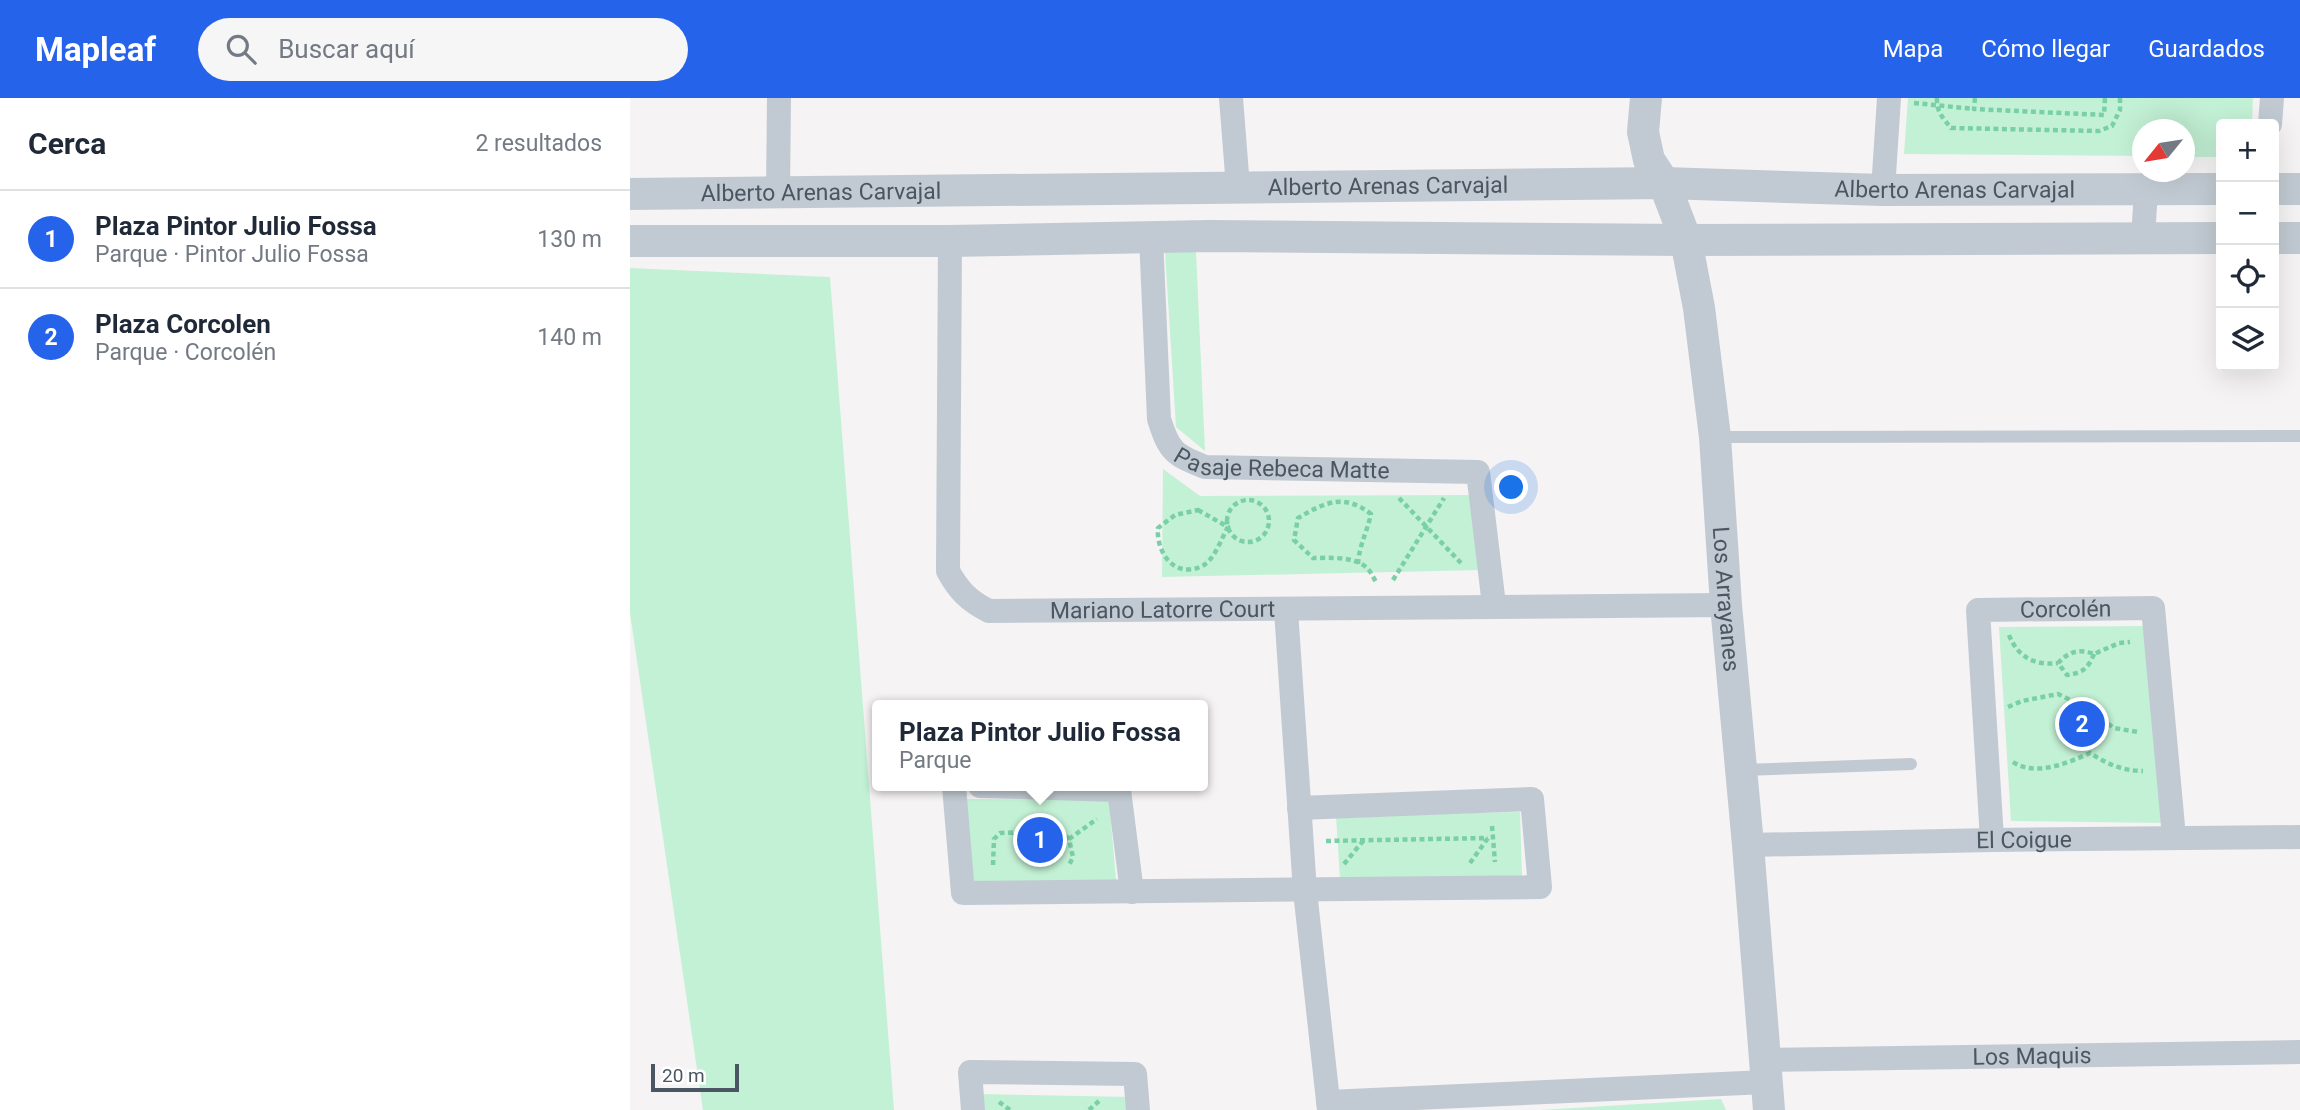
<!DOCTYPE html>
<html lang="es">
<meta charset="utf-8">
<style>
body{margin:0;font-family:Roboto,sans-serif;background:#f6f6f7;color:#1f2937}
.controls{position:absolute;right:21px;top:21px;display:grid;overflow:hidden;border-radius:7px;box-shadow:0 7px 28px #0002}
.controls button{width:63px;height:63px;display:grid;place-items:center;padding:0;border:0;border-bottom:2px solid #e0e1e3;background:#fff;color:#1f2937;font:35px sans-serif}
.compass{position:absolute;left:1502px;top:21px;width:63px;height:63px;border-radius:50%;background:#fff;box-shadow:0 7px 28px #0002;rotate:240deg}
.scale{position:absolute;left:21px;bottom:18px;width:88px;box-sizing:border-box;padding-left:7px;border:4px solid #4a5661;border-top:0;font-size:19px;line-height:24px;white-space:nowrap;color:#4a5661;-webkit-text-stroke:5px #fff;paint-order:stroke}
.you{position:absolute;left:882px;top:390px;width:24px;height:24px;margin:-18px;border:5px solid #fff;border-radius:50%;background:#1a73e8;box-shadow:0 0 0 10px #1a73e833}
.badge{display:grid;place-items:center;width:46px;height:46px;border-radius:50%;background:#2563eb;color:#fff;font-size:23px;font-weight:700}
.pin{position:absolute;translate:-50% -50%;border:4px solid #fff;box-shadow:0 2px 7px #0006}
.popup{position:absolute;left:242px;top:602px;width:336px;height:91px;box-sizing:border-box;display:grid;place-content:center;border-radius:7px;background:#fff;filter:drop-shadow(0 2px 5px #0005);font-size:23px;white-space:nowrap;color:#747a83}
.popup b{font-size:26px;color:#1f2937}
.popup::after{content:'';position:absolute;left:50%;top:100%;margin-left:-14px;border:14px solid transparent;border-top-color:#fff}
.list{margin:0;padding:0;list-style:none}
h2{display:flex;justify-content:space-between;align-items:center;height:91px;margin:0;padding:0 28px;font-size:30px}
h2 small{font-size:23px;font-weight:400;color:#747a83}
.list li{display:grid;grid-template-columns:46px 1fr auto;gap:21px;align-items:center;box-sizing:border-box;height:98px;padding:0 28px;border-top:2px solid #e0e1e3}
.list b{display:block;font-size:26px;white-space:nowrap}
.list p{margin:0;font-size:23px;white-space:nowrap;color:#747a83}
.list em{font-size:23px;font-style:normal;color:#747a83}
.icon{flex:none;width:38px;height:38px;fill:none;stroke:currentColor;stroke-width:2;stroke-linecap:round;stroke-linejoin:round}
.map{position:relative;flex:none;width:1670px;height:1012px;overflow:hidden}
header{display:flex;align-items:center;gap:42px;box-sizing:border-box;height:98px;padding:0 35px;background:#2563eb;color:#fff}
header strong{font-size:33px}
nav{display:flex;gap:38px;margin-inline-start:auto;font-size:24px}
.search{width:490px;height:63px;background:#f6f6f7;display:flex;align-items:center;gap:18px;box-sizing:border-box;padding:0 24px;border-radius:38px;color:#747a83;font-size:26px}
main{display:flex}
aside{flex:1;background:#fff}
.map>svg:first-child{display:block}
</style>
<header>
<strong>Mapleaf</strong>
<div class="search"><svg class="icon" aria-label="search" viewBox="0 0 24 24"><circle cx="10" cy="10" r="6"/><path d="M15 15l6 6"/></svg>Buscar aquí</div>
<nav><a>Mapa</a><a>Cómo llegar</a><a>Guardados</a></nav>
</header>
<main>
<aside>
<h2>Cerca<small>2 resultados</small></h2>
<ul class="list">
<li><span class="badge">1</span><div><b>Plaza Pintor Julio Fossa</b><p>Parque · Pintor Julio Fossa</p></div><em>130 m</em></li>
<li><span class="badge">2</span><div><b>Plaza Corcolen</b><p>Parque · Corcolén</p></div><em>140 m</em></li>
</ul>
</aside>
<div class="map">
<svg width="1670" height="1012" viewBox="0 0 1670 1012">
<rect width="100%" height="100%" fill="#f5f3f3"/>
<!-- green -->
<path fill="#c3f1d5" d="M1278,0H1623L1622,26H1591V59H1555L1554,32H1512V58L1274,56Z
M535,154H566L575,353L546,329Z
M0,170L200,179L264,1012H73L0,515Z
M533,371L570,398L841,397L851,472L532,479Z
M1524,528L1535,725L1381,723L1369,529Z
M334,701L479,702L486,782L340,790Z
M890,714L892,778L710,781L706,718Z
M349,996L500,999L501,1012H351Z
M1091,1001L1096,1012H910Z"/>
<g fill="none" stroke-linecap="round" stroke-linejoin="round">
<!-- path -->
<path stroke="#7ad0a6" stroke-width="4.5" stroke-dasharray="5 3.5" stroke-linecap="butt" d="M1307,0C1306,13 1313,20 1321,30L1469,33L1482,28L1490,12V0
M1345,0L1344,11L1474,17L1475,0
M1284,5L1344,11
M769,400L831,465
M597 423a21 21 0 1 1 42 0a21 21 0 1 1-42 0Z
M568,412L598,429C591,441 584,464 570,469C543,480 526,453 528,430L545,417Z
M728,466C729,448 737,434 741,416C713,395 696,404 668,420L664,442L683,460C699,460 723,458 736,469C740,472 743,479 746,484
M763,482L814,400
M1379,537C1388,560 1406,568 1428,565
M1464,556C1458,571 1452,575 1437,577L1428,565C1439,554 1448,550 1464,556L1489,545L1500,544
M1378,609L1392,603L1428,596L1457,610L1484,630L1508,634
M1383,664C1405,679 1438,665 1460,655C1477,666 1493,673 1513,673
M862,728L865,764
M384,735L416,767
M439,741L467,721
M696,743L858,740
M840,765L858,740
M714,766L733,743
M363,767L364,741L370,735L430,733L439,741L443,759L439,767
M369,1004L380,1012
M459,1012L469,1003"/>
<!-- service -->
<path stroke="#c1cad2" stroke-width="12" d="M1086,339L1670,338
M1113,672L1281,666"/>
<!-- minor -->
<g stroke="#c1cad2" stroke-width="24">
<path d="M601,0L608,89"/>
<path d="M1640,26L1642,0"/>
<path d="M1253,92L1259,0"/>
<path d="M148,95L149,0"/>
<path id="s1" d="M521,139L529,321C539,353 544,357 575,369L848,374L864,507"/>
<path d="M1513,140L1516,92"/>
<path id="s2" d="M320,143L318,473C329,493 339,503 359,513L1096,507"/>
<path d="M656,512L675,793L699,1012"/>
<path d="M324,688L333,795L910,789L902,701L669,710"/>
<path d="M350,688L489,692L502,794"/>
<path id="s3" d="M1362,742L1348,512L1523,510L1544,739"/>
<path id="s4" d="M1118,747L1362,742L1670,739"/>
<path id="s5" d="M1134,962L1670,954"/>
<path d="M698,1004L1136,984"/>
<path d="M343,1012L340,974L505,976L508,1012"/>
</g>
<!-- tertiary -->
<g stroke="#c1cad2" stroke-width="32">
<path id="s6" d="M1016,0L1013,34L1019,62L1034,85L1056,142L1069,210L1085,339L1096,507L1118,747L1139,1012"/>
<path d="M1644,91H1670"/>
<path id="s7" d="M0,96L1034,85L1253,92L1591,91"/>
<path d="M1644,140H1670"/>
<path d="M0,143H320L579,138L1056,142L1591,140"/>
</g>
</g>
<g text-anchor="middle" dominant-baseline="central" stroke-width="5" stroke-linejoin="round" paint-order="stroke">
<!-- street labels -->
<g font-size="23" fill="#4a5661" stroke="#fff">
<text stroke="none"><textPath href="#s7" startOffset="758">Alberto Arenas Carvajal</textPath></text>
<text stroke="none"><textPath href="#s7" startOffset="1325">Alberto Arenas Carvajal</textPath></text>
<text stroke="none"><textPath href="#s7" startOffset="191">Alberto Arenas Carvajal</textPath></text>
<text stroke="none"><textPath href="#s1" startOffset="329">Pasaje Rebeca Matte</textPath></text>
<text stroke="none"><textPath href="#s6" startOffset="513">Los Arrayanes</textPath></text>
<text stroke="none"><textPath href="#s3" startOffset="318">Corcolén</textPath></text>
<text stroke="none"><textPath href="#s2" startOffset="562">Mariano Latorre Court</textPath></text>
<text stroke="none"><textPath href="#s4" startOffset="276">El Coigue</textPath></text>
<text stroke="none"><textPath href="#s5" startOffset="268">Los Maquis</textPath></text>
</g>
</g>
</svg>
<div class="controls">
<button>+</button>
<button>−</button>
<button><svg class="icon" aria-label="locate" viewBox="0 0 24 24"><circle cx="12" cy="12" r="6"/><path d="M12 2v4M12 18v4M2 12h4M18 12h4"/></svg></button>
<button><svg class="icon" aria-label="layers" viewBox="0 0 24 24"><path d="M12 4l9 5-9 5-9-5zM3 14l9 5 9-5"/></svg></button>
</div>
<svg class="compass" viewBox="-18 -18 36 36"><path d="M0-13l5 13h-10z" fill="#e53935"/><path d="M0 13l5-13h-10z" fill="#747a83"/></svg>
<div class="scale">20 m</div>
<div class="you"></div>
<div class="pin badge" style="left:410px;top:742px">1</div>
<div class="popup"><b>Plaza Pintor Julio Fossa</b>Parque</div>
<div class="pin badge" style="left:1452px;top:626px">2</div>
</div>
</main>
